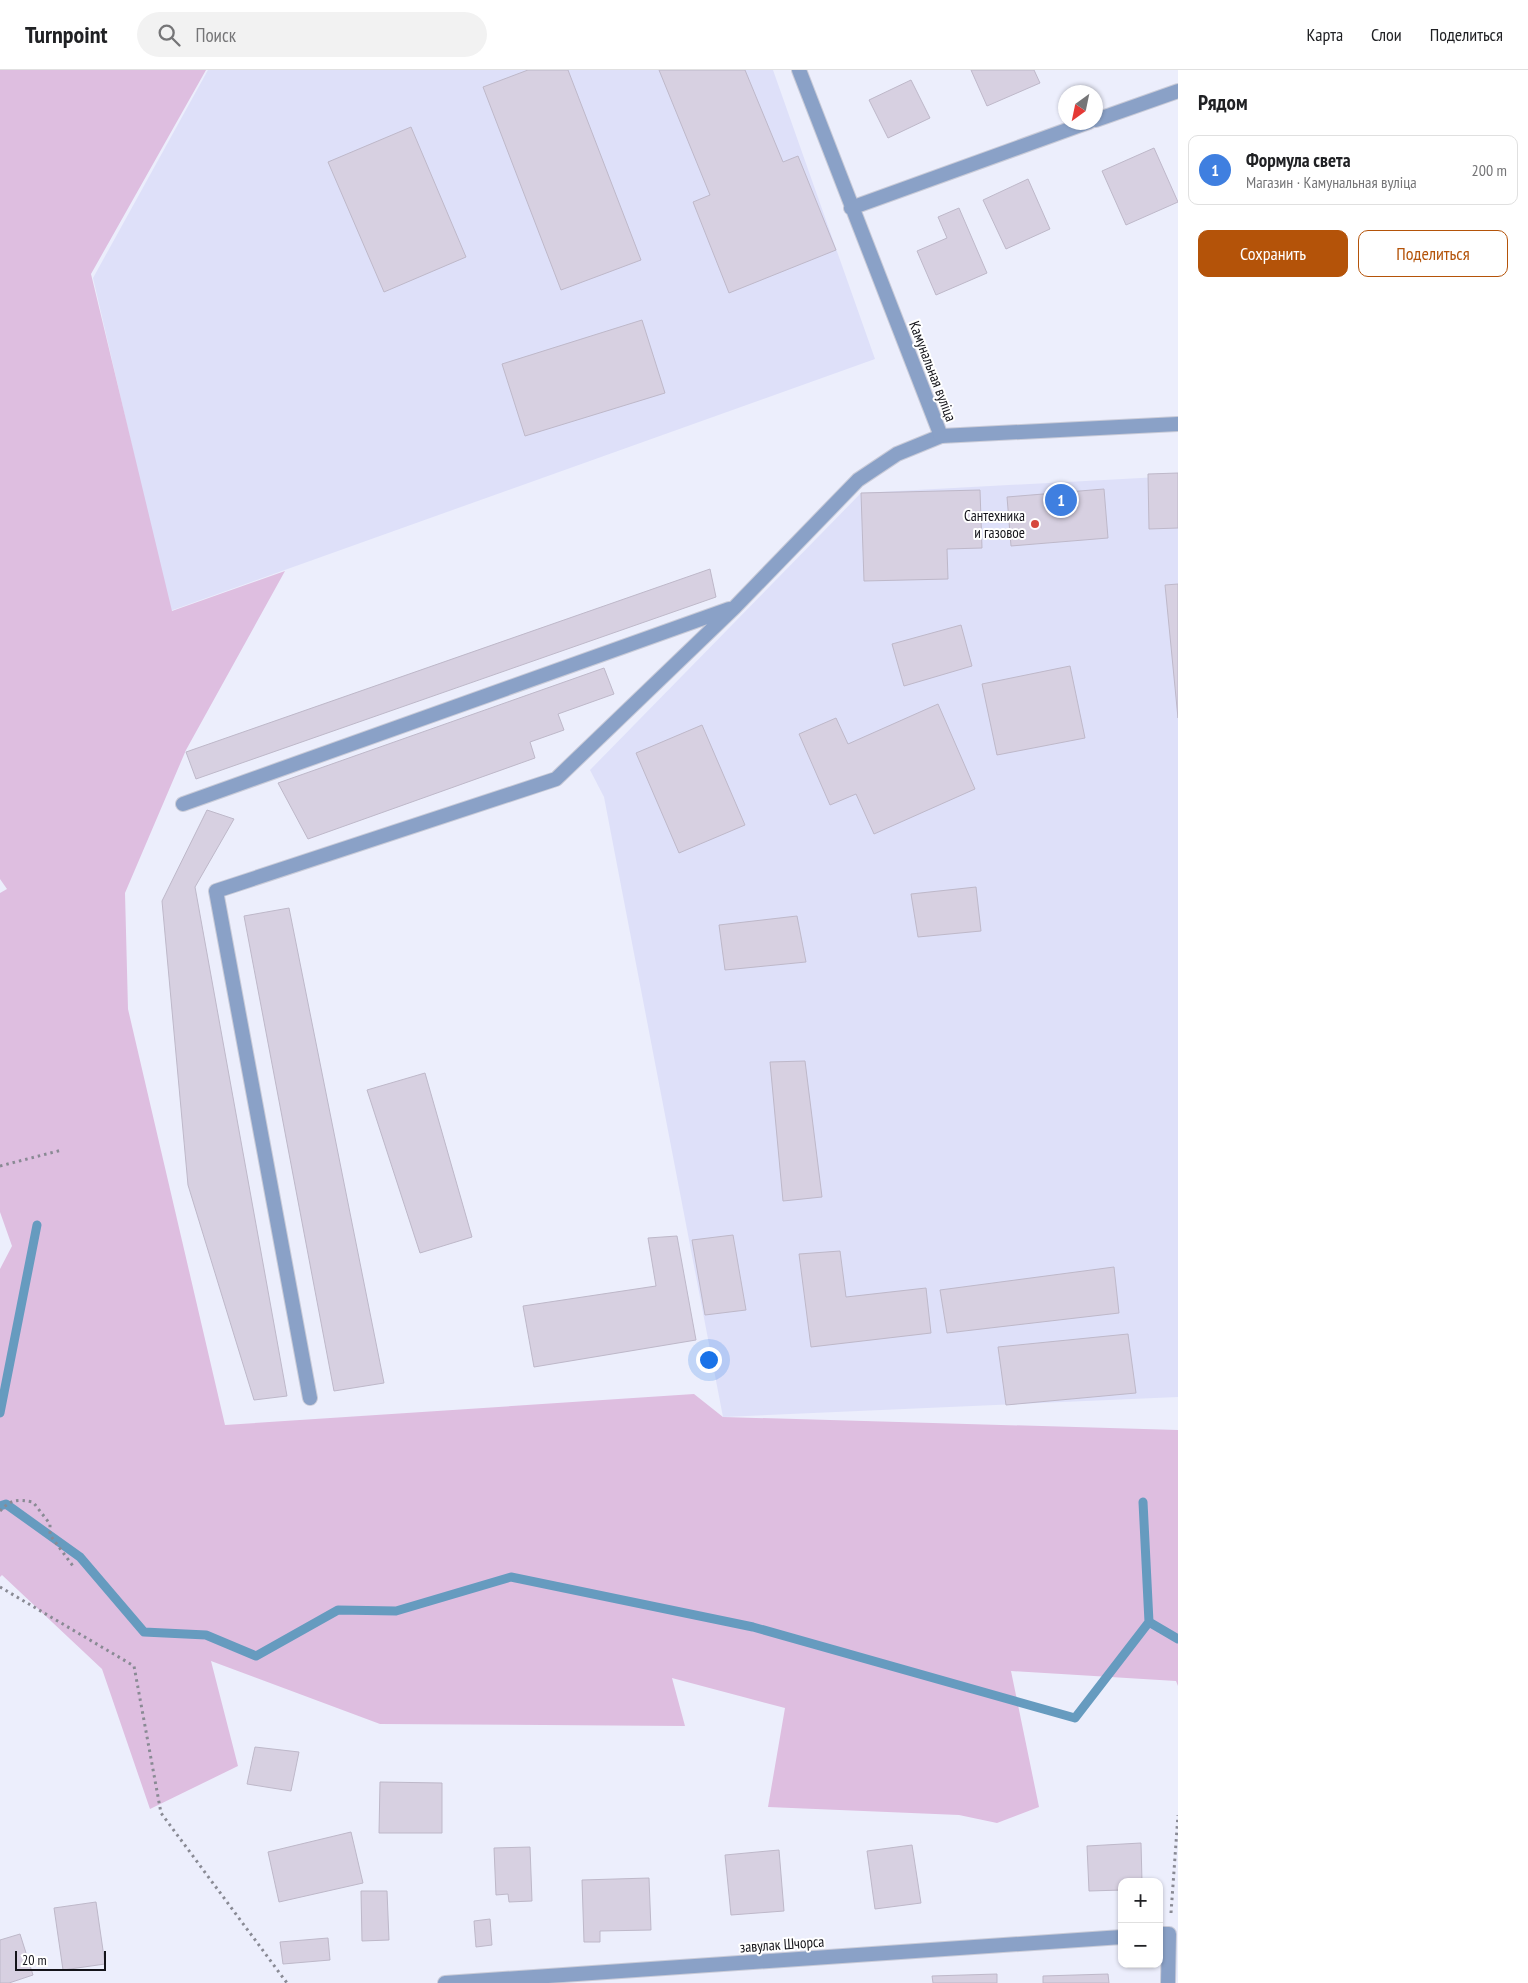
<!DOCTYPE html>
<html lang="ru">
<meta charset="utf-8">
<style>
body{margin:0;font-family:"PT Sans Narrow",sans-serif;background:#f2f2f2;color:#202124}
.controls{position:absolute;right:15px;bottom:15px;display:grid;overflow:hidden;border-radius:10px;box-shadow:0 1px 4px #0004}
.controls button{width:45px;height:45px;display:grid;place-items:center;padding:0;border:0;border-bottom:1px solid #e0e0e0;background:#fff;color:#202124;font:25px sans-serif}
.compass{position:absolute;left:1058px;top:15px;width:45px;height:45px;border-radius:50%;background:#fff;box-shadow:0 1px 4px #0004;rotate:213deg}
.scale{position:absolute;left:15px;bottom:12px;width:91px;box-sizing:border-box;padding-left:5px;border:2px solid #14141a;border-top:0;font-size:14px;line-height:18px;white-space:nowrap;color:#14141a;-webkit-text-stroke:4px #fff;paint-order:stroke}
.you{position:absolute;left:708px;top:1289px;width:18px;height:18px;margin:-12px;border:4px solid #fff;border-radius:50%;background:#1a73e8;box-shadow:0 0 0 8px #1a73e833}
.badge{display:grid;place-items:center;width:32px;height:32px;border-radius:50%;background:#b45309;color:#fff;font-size:16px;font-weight:700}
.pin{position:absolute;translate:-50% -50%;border:2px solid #fff;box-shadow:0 1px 5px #0006}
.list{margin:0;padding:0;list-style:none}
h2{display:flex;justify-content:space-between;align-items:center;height:65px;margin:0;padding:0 20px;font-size:21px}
h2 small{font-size:16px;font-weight:400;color:#757577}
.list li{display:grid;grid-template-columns:32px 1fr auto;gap:15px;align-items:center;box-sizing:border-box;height:70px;margin:0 10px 10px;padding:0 10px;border:1px solid #e0e0e0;border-radius:10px}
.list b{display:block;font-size:19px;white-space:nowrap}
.list p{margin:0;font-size:16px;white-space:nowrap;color:#757577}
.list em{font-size:16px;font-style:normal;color:#757577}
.actions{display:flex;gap:10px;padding:15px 20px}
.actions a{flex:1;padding:11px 0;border:1px solid #b45309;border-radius:10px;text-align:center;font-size:18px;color:#b45309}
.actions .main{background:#b45309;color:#fff}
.icon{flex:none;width:28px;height:28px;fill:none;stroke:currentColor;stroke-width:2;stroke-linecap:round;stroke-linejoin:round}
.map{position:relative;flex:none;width:1178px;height:1913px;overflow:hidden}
header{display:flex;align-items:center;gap:30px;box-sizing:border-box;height:70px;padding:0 25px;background:#fff;border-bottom:1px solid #e0e0e0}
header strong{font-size:24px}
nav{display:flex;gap:28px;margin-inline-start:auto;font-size:18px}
.search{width:350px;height:45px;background:#f2f2f2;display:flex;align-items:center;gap:12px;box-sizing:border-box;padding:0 18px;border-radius:28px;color:#757577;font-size:19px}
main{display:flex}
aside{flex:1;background:#fff}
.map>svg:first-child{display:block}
</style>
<header>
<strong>Turnpoint</strong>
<div class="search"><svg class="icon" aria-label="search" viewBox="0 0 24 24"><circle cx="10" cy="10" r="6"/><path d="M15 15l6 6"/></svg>Поиск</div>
<nav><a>Карта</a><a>Слои</a><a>Поделиться</a></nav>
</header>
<main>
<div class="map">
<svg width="1178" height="1913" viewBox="0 0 1178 1913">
<rect width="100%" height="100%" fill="#eceefc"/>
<!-- built -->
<path fill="#dee0f9" d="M208,0H773L875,289L170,541L93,208Z
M1178,406V1327L723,1347L604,727L590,700L861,423Z"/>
<!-- green -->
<path fill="#debee0" d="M0,0H206L91,204L172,541L285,501L186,680L125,823L128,939L225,1355L694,1324L723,1347L1178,1360V1616L1176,1611L1011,1601L1039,1737L997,1753L959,1745L768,1737L785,1638L672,1608L685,1656L380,1654L211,1591L238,1696L150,1739L102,1599L2,1505L0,1507V1199L12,1176L0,1142V823L7,819L0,809Z"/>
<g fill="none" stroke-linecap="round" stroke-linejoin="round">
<!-- stream -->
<path stroke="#669bbf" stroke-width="9" d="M0,1343L37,1155
M1143,1432L1149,1552
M0,1436L6,1434L80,1487L144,1562L206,1565L256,1586L338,1540L396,1541L511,1507L753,1557L1075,1648L1149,1552L1178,1569"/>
</g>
<!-- building -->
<path fill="#d7d0e1" stroke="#beb8c9" d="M528,0H568L641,190L561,220L483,17Z
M659,0H745L783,92L798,86L836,180L729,223L693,132L710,125Z
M971,0H1034L1040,13L987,36Z
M911,10L930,48L888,68L869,30Z
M411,57L466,187L384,222L328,92Z
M1154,78L1178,132L1126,155L1102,101Z
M1028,109L1050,159L1006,179L983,130Z
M959,138L987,203L936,225L917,181L947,168L938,147Z
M642,250L665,323L525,366L502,294Z
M1178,403V458L1149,459L1148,404Z
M1104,419L1108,468L1011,476L1007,427Z
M980,420L982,478L947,479L948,509L864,511L861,423Z
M710,499L716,527L196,709L186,682Z
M1178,514V648L1165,515Z
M961,555L972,596L904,616L892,574Z
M1070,596L1085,668L997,685L982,614Z
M604,598L614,624L558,644L564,660L530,672L535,688L308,769L278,713Z
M938,634L975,719L874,764L856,724L830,735L799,664L836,648L848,674Z
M702,655L745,755L679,783L636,683Z
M207,740L234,749L195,817L287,1326L254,1330L188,1115L162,831Z
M976,817L981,861L918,867L911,824Z
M289,838L384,1313L334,1321L244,846Z
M797,846L806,892L725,900L719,855Z
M805,991L822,1127L783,1131L770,992Z
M425,1003L472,1167L420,1183L367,1020Z
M733,1165L746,1240L705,1245L692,1170Z
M677,1166L696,1270L534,1297L523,1236L656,1216L648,1168Z
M840,1181L846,1227L926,1218L931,1263L811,1277L799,1184Z
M1114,1197L1119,1243L947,1263L940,1220Z
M1128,1264L1136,1323L1006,1335L998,1277Z
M255,1677L299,1682L291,1721L247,1714Z
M380,1712L442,1713V1763H379Z
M351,1762L363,1813L279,1832L268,1782Z
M1141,1773L1142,1812H1122V1820L1089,1821L1087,1776Z
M912,1775L921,1833L875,1839L867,1781Z
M530,1777L532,1831L509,1832L508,1824L496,1825L494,1778Z
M779,1780L784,1841L731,1845L725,1785Z
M649,1808L651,1860L600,1861V1872H584L582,1810Z
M361,1821H387L389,1870L362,1871Z
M96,1832L105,1894L63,1900L54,1838Z
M490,1849L492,1875L476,1877L474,1851Z
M20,1864L33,1905L9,1913H0V1870Z
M328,1868L330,1890L283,1894L280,1872Z
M997,1904V1913H933L932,1906Z
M1108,1904L1109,1913H1043V1906Z"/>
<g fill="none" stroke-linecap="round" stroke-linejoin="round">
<!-- service casing -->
<g stroke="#c9cbd8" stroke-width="16">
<path id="service" d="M183,734L729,539
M310,1328L216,821L556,709L735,537L858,410L897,384L941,366"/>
</g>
<!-- minor casing -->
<g stroke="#c9cbd8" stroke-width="16">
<path id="minor" d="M799,0L941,366L1178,354
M1096,50L1178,21
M851,138L1089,52
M1159,1864H1169L1168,1913
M445,1913L1122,1867"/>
</g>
<!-- path -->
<path stroke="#898a94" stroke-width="3" stroke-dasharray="2.5 4" stroke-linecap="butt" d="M0,1096L62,1080
M0,1441C11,1429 18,1429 33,1432L50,1454V1465L73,1496
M0,1517L134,1596L161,1743L287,1913
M1171,1843L1178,1745"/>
<!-- service -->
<use href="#service" stroke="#8aa1c7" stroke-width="14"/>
<!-- minor -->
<use href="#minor" stroke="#8aa1c7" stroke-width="14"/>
</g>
<!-- markers -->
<circle fill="#d6483c" stroke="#fff" stroke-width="2" cx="1035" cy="454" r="5"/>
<g text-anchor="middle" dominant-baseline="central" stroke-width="4" stroke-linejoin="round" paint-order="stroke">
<!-- street labels -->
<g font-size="15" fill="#14141a" stroke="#fff">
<text transform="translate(933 301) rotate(69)">Камунальная вуліца</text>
<text transform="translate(782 1874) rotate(-4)">завулак Шчорса</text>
</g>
<!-- poi labels -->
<g font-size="15" fill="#14141a" stroke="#fff" text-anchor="end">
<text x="1025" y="445">Сантехника<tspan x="1025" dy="17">и газовое</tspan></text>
</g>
</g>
</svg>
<div class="controls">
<button>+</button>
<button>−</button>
</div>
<svg class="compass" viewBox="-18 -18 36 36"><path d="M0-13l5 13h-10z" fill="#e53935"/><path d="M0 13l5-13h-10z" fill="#757577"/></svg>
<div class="scale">20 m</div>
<div class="you"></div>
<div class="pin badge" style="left:1061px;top:430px;background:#3f7fe0">1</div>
</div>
<aside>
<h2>Рядом<small></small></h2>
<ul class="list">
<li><span class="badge" style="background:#3f7fe0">1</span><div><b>Формула света</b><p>Магазин · Камунальная вуліца</p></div><em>200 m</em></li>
</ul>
<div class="actions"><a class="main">Сохранить</a><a>Поделиться</a></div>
</aside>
</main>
